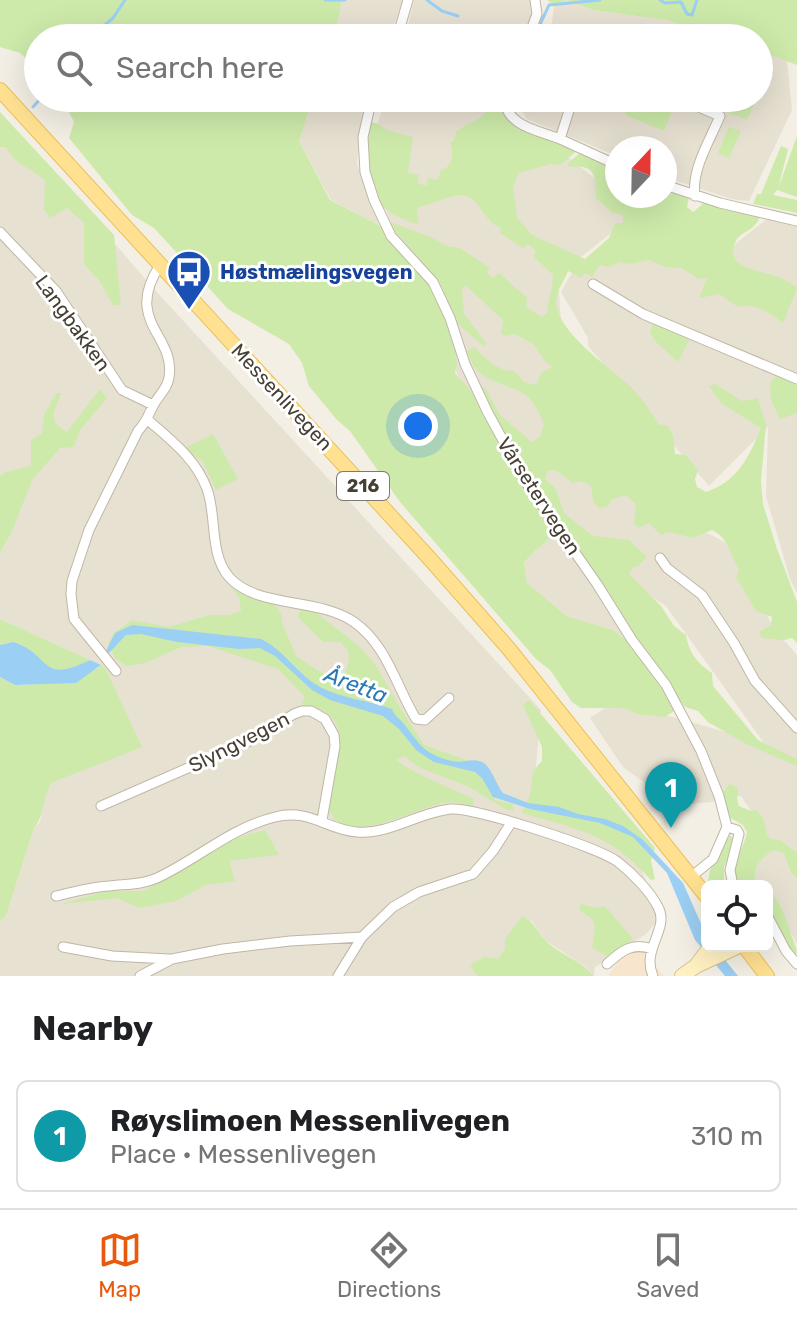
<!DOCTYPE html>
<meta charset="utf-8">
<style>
body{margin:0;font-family:Rubik,sans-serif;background:#f2f2f2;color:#202124}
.controls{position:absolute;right:24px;bottom:24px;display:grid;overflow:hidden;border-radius:12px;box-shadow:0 8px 32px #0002}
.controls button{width:72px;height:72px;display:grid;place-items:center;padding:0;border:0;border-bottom:2px solid #e0e0e0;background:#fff;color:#202124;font:40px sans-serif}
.compass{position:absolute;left:605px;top:136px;width:72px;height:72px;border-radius:50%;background:#fff;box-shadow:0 8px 32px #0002;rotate:22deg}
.you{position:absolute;left:418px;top:426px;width:28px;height:28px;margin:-20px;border:6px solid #fff;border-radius:50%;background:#1a73e8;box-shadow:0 0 0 12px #1a73e833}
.badge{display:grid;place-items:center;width:52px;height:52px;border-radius:50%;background:#ea580c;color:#fff;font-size:26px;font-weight:700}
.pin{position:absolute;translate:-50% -66px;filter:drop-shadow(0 2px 4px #0008)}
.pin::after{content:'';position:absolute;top:42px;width:28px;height:24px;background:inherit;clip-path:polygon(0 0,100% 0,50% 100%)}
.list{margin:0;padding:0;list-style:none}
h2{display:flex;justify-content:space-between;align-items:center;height:104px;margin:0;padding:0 32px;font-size:34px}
h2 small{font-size:26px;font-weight:400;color:#757577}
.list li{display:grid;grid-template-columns:52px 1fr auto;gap:24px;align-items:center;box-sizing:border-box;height:112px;margin:0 16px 16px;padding:0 16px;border:2px solid #e0e0e0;border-radius:12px}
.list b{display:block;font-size:30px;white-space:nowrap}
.list p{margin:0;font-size:26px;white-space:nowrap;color:#757577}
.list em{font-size:26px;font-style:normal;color:#757577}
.icon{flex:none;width:44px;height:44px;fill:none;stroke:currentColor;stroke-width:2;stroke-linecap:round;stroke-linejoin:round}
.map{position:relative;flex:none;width:797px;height:976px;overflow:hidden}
.search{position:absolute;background:#fff;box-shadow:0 8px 32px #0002;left:24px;right:24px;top:24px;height:88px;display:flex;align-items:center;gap:20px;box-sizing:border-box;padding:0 28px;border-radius:44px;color:#757577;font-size:30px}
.sheet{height:232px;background:#fff}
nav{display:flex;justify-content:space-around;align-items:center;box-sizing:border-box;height:112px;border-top:2px solid #e0e0e0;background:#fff;font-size:22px;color:#757577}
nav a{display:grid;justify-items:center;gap:4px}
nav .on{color:#ea580c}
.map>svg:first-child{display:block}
</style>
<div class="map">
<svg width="797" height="976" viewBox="0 0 797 976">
<rect width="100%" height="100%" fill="#f3efe4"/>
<!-- residential -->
<path fill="#e7e1d2" d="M342,0H403L389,38H334Z
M414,0H532L533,18L525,38H405Z
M567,0L593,10L667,20L721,38H546L552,23L554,5Z
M759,50L787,60L792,110L749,201L731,199L665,177V148H617V156L527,119L518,106L521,98H759Z
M313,98H367L359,137L357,163L379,225L331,200L299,141Z
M386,98H500L499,118L561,151L637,213L558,275L568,439L526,467L502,465L399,254L369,149Z
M0,112L155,290L541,710L533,800L635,852L660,918L646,934L595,967L594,976L586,967L546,941L531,920L498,959L471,965L477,976H0V921L6,916L34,828L40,822L44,796L51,783L141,746L105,667L0,619V553L11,535L0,526Z
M767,219L797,226V593L790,579L766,496L768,427L709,486L588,346V338L561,292L571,274L597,262L635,251L701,271Z
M566,463L733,546L774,629L797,655V944L786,923L767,931V886H722L773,844L741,796L712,802L675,805L623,767L590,718L611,704L677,718L764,743L666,606L576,549L538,466Z
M555,534L597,591L625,639L613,630L567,616L527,583L524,564L535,551Z"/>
<!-- commercial -->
<path fill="#f7e6cd" d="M638,944L664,976H608L623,954Z"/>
<!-- green -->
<path fill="#cdeaaa" d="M0,0H342L334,38H38V69L20,53L0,47Z
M547,0H797V65L759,50V38H721L667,20L593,10L567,0L554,5Z
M58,98H313L299,141L330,200L379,225L422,272L438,295L455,351L457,364L455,373L472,392L516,475L555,534L535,551L524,563L527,583L567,616L613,630L625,639L673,703L674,711L665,717L637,714L623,708H581L572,702L550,670L536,659L400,502L350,431L337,420L309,386L302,363L289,344L228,309L154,228L132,215L69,138L74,122L66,106Z
M631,98H668L676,101L664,131L625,115Z
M733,98H757L747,120L724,111Z
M491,104L502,105L507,115L578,150L560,165L551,164L518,173L515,183L513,184L517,218L532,235L585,259L609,238L615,223H623V215L613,213L596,198C595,175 596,164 568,167V163L581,152L617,167V196H665V188L689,197L687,207L693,212L705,202L761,215C753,234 741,230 736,241C723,265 754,270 769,274C778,276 790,282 797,288L783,323C769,312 756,303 738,307L719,294L699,298L707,278L699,279L681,268L666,267L649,260L629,264L620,262L609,267L600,265L592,277L585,273L581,278L568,271C565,280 557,289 556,300C555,332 610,367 632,388C642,398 651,412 658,424L668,426L673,435L675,454L686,455L698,470L695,479L697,487L706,492C738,481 749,457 761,428L721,403L709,386L715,384L742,401L758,398L766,424L761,481L763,504L777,549L797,602V643L792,638L784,640L762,638L759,632L771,625L772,617L756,611L736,577L739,569C729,554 730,539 712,530L693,538L669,532L661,535L649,523L638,528L634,523L636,504L626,495L612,499L608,506L599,508L593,501L591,486L581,481L573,483L555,470L547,471L545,479L556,489L564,513L593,536L629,540L647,557L637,567L634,566L629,574L661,606L674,626L686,635C689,653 697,663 712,673L713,686L758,740L797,759V766L746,744L708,722L698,711L685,707L655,668L517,462L480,386L486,389L500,415L532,442L540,437L544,424C540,415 535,402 527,396C504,380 476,385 467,351L474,347C485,358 498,372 514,371L524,382L536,385L541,373L552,367L544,360L534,345L515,334L506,336L501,334L503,320L465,285L462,289L464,314L486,343L483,346L456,322L440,283L391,226L393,223L398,225L431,237L447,246L460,248L490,268L486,272L493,278L499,273L527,298L526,307L542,317L547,313C548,299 553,289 553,275L534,257L536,251L528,244L523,248L503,235L500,233L501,228C484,223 480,197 462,195C452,195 428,205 417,208L419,225C408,221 393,216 384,208C368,191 366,144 370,122L379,124L386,130L413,137L408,173L419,175L417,183L426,186L428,178L438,180L441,170C453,167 454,154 450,143L454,140L456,132C470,121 483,121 491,104Z
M0,112L114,235L121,305H113L99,280L84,264V223L67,208L50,218L44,209L45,180L15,160L6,147H0Z
M729,127L741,131L729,158L718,153Z
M797,136V197L777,190L773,195L797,200V213L753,204L757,194H761L781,146L788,149L778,189Z
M654,322L691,336L678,362L656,342L650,332Z
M776,376L797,385V413L780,419L771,400L770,382Z
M100,389L107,398L80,430L74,447L60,448L32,480L11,534L0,553V526L5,528L0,525V476L6,472L31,466V440L42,433L44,415L56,393H61L53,415L56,424L67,432Z
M213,434L238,479L216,490L203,462L185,448Z
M229,579L253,599L273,603L281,613L283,625L296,656L325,675L337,677L346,671L349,661L348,650L340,642H323L298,617L300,610L314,611L359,646L376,665L397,703L424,745L466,760L485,780L495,800L512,804L514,810H507L469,787L418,767L404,756L396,760C420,777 447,786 474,799L473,807C463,803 454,801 442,803C414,809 340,852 328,806C333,766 363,710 301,706L305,697L278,669L208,646L181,647L145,663L126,666L115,658L108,644L114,633L132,620L169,627L209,615H229L241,611L239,598L226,580Z
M0,619L90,660C49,680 47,665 13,642L0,645Z
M101,665L105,667L142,747L51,783C43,797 44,817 34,828L6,916L0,921V677C6,680 12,684 18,685C38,686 87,679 101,665Z
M529,700L655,848L651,861L655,879L651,880C609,833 580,830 522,813L530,795L533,771L542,761V747L523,705Z
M730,784L738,788L737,798L739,806L751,811L756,810L764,820L767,835L771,839L780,840L797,853V878L791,873L784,853L774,850C762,857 753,866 755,880L765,886H739C725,867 744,851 747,832L743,825L729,817L723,792Z
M265,830L279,855L229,861L235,881L206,885L176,901L139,908L117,898L61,904L107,891H144L227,841Z
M730,835L735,840L724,867V881H708L710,870Z
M767,888C785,905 788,928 797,950L796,955L785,944L767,910Z
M581,904L597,908L605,906L633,939L609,957L592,948L595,927L592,919L579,910Z
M522,916C535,922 538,933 548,943C563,956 579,959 594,976H477L470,965L484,957L498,959L505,949V939Z"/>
<!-- water -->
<path fill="#9ccff4" d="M132,625L261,639C284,650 298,675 320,687C343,699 368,700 392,709C395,717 399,718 404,724C420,744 423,754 452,761C462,764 472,757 482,762C492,767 496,785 503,793L528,803L559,807L578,814L605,819L623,826L643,840L683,883L707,937V946H714L738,976H725L695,940L667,873L633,837L600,823L530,809L493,797L482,778L475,772L434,762L417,751L399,729L383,716L330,700L312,690L275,656L260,648L239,649L177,642L141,634L126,635L109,653L106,651L115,633Z
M13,642C52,654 38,685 90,660L101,665L76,683L15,685L0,677V645Z"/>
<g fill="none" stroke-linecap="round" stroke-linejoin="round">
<!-- stream -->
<path stroke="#9ccff4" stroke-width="3" d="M325,0H345
M427,0L442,11L458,16
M660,0L665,3L681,2L687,14L692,15L697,0
M483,30L493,38
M90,38L113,18L125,0
M534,38L549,5L600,0
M33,107L41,98"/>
<!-- street casing -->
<g stroke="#bfb7a6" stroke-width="11">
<path id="street" d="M397,38L408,0
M528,38L537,14L535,0
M372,98L363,137L365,172L374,200L391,236L433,282L450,318L465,364L487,411L525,481L597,584L632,640L666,685L701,751L719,796L727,827L713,859L691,877
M504,98C506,126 537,130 560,139
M573,98L560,139L617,165
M678,98L720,116C710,140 691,170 695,196
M665,185L720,203L797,221
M0,232L56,291L122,390L153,405
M593,284L643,314L797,379
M148,420C172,441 196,459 207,489C217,516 209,554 229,577C258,609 318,597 354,622C387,645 396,686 416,719L425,720L449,698
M660,558L667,568L702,595L734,643L755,681L797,728
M116,671L74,619L71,594L72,581L89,530L138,431C147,422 148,415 154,404C159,395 168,388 169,377C176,335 123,322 160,265
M101,806L252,740L294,714L302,711H311L325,719L334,735L335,746L322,820
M727,827L737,830L739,834L730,870L733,886
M56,896C73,892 91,887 109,886C125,884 142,885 157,878C198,859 230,828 275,817C309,808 327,830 357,832C389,835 419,812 451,809C474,807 598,847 618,862C632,873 650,891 658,907C670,929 641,949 653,976
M767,915L786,951L797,964
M63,947L112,956L169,959
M607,964C621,951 632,942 652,949
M140,976L172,959L223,949L290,941L362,937
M338,976L362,937L393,907L419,892L473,874L493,851L511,823"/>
</g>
<!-- secondary casing -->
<g stroke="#d6c491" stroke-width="16">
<path id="secondary" d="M696,966L711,946
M682,976L696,966L739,946"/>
</g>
<!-- primary casing -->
<g stroke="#eac05b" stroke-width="16">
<path id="primary" d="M0,90L430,559L509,649L707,897
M744,946L767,976"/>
</g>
<!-- street -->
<use href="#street" stroke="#fff" stroke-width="9"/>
<!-- secondary -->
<use href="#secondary" stroke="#fff1c2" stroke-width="14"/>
<!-- primary -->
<use href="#primary" stroke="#ffe191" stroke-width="14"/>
</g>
<!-- icons -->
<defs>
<g id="bus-pin" transform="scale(2.3)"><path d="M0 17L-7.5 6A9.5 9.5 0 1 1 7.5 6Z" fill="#1a4fb4" stroke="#fff"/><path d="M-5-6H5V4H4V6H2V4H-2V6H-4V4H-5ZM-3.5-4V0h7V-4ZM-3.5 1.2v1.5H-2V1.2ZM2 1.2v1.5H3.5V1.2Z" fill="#fff"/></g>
</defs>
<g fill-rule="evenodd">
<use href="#bus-pin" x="189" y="272"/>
</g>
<g text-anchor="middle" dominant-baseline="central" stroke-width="6" stroke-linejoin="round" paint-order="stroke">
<!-- shield labels -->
<rect fill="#fff" stroke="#7e7971" stroke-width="2" x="337" y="472" width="52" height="28" rx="6"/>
<g font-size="18" font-weight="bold" fill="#463f34">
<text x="363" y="486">216</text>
</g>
<!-- transit labels -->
<g font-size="20" font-weight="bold" fill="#164399" stroke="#fff" text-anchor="start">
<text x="220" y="272">Høstmælingsvegen</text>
</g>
<!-- street labels -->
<g font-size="20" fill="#463f34" stroke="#fff">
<text transform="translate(73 323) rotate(54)">Langbakken</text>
<text transform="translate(282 397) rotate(47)">Messenlivegen</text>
<text transform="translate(539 496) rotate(57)">Vårsetervegen</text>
<text transform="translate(239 742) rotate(-27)">Slyngvegen</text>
</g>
<!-- water labels -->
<g font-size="22" font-style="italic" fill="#2779b7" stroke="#fff">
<text transform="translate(356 685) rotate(21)">Åretta</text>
</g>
</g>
</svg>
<div class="controls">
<button><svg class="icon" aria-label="locate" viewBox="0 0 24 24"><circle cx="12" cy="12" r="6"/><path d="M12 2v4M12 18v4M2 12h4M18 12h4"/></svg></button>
</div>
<svg class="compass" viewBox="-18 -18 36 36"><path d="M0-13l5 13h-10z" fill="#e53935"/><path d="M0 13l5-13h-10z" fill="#757577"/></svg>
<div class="you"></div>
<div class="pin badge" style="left:671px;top:828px;background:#0f9aa8">1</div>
<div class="search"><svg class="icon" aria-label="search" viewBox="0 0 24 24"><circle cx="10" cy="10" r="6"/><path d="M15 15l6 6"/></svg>Search here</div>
</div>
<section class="sheet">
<h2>Nearby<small></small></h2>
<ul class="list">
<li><span class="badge" style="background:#0f9aa8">1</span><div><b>Røyslimoen Messenlivegen</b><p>Place · Messenlivegen</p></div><em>310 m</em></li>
</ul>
</section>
<nav>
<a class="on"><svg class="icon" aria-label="map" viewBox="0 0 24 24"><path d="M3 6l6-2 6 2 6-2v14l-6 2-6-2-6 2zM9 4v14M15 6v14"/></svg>Map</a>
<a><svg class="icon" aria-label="directions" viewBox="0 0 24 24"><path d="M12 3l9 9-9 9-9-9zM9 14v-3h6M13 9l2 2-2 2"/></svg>Directions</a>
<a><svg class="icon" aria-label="saved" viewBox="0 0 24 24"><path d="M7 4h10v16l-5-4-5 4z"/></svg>Saved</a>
</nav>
